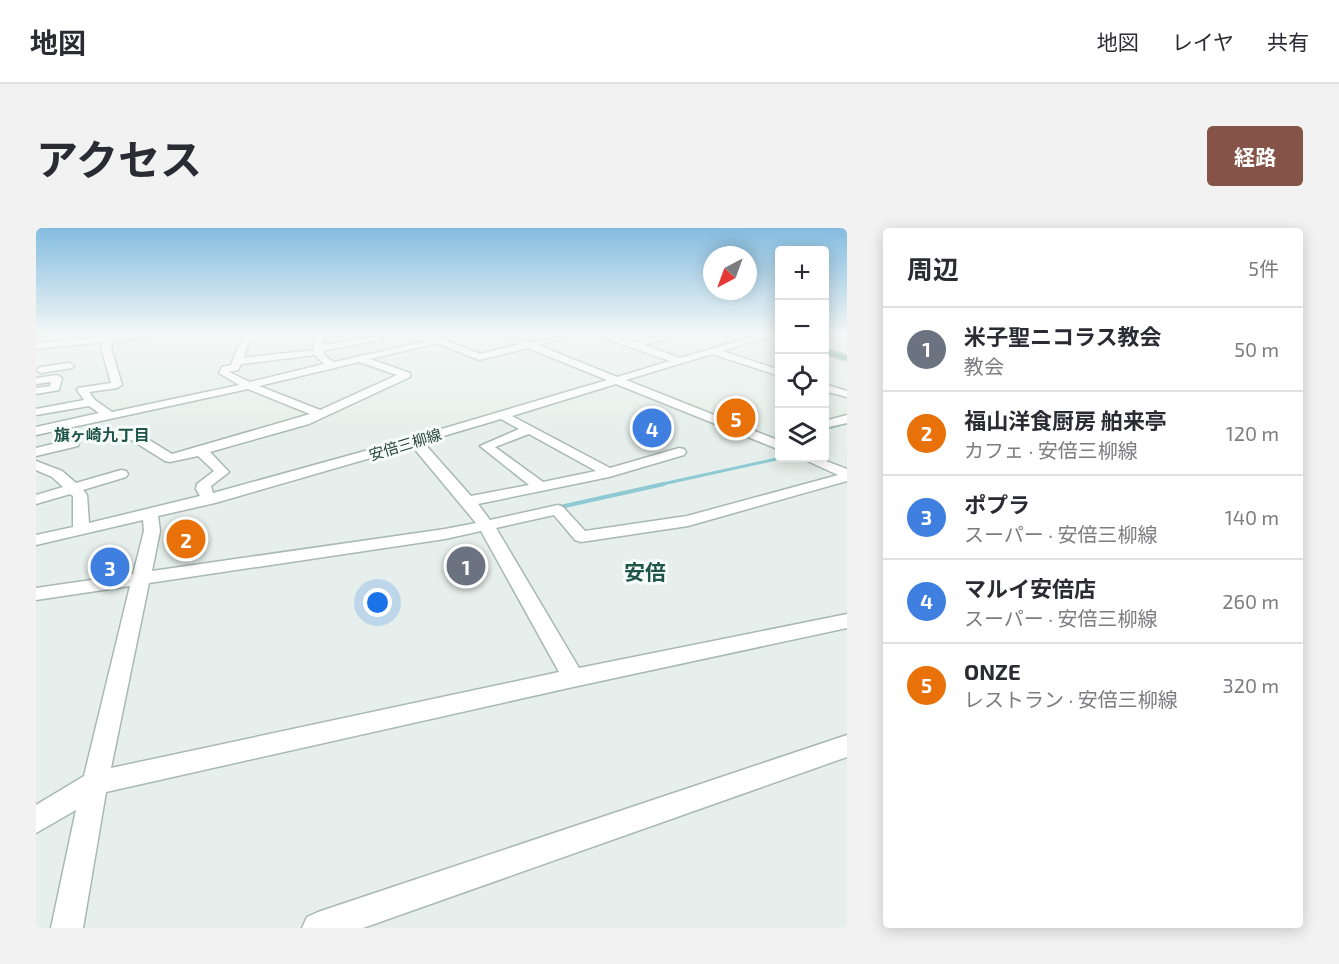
<!DOCTYPE html>
<html lang="ja">
<meta charset="utf-8">
<style>
body{margin:0;font-family:"Exo 2","Noto Sans JP",sans-serif;background:#f2f2f3;color:#2b2b33}
.controls{position:absolute;right:18px;top:18px;display:grid;overflow:hidden;border-radius:6px;box-shadow:0 3px 15px #0003}
.controls button{width:54px;height:54px;display:grid;place-items:center;padding:0;border:0;border-bottom:2px solid #e1e1e2;background:#fff;color:#2b2b33;font:30px sans-serif}
.compass{position:absolute;left:667px;top:18px;width:54px;height:54px;border-radius:50%;background:#fff;box-shadow:0 3px 15px #0003;rotate:221deg}
.you{position:absolute;left:342px;top:375px;width:21px;height:21px;margin:-15px;border:4px solid #fff;border-radius:50%;background:#1a73e8;box-shadow:0 0 0 9px #1a73e833}
.badge{display:grid;place-items:center;width:39px;height:39px;border-radius:50%;background:#855347;color:#fff;font-size:20px;font-weight:700}
.pin{position:absolute;translate:-50% -50%;border:3px solid #fff;box-shadow:0 2px 6px #0006}
.list{margin:0;padding:0;list-style:none}
h2{display:flex;justify-content:space-between;align-items:center;height:78px;margin:0;padding:0 24px;font-size:26px}
h2 small{font-size:20px;font-weight:400;color:#7c7c81}
.list li{display:grid;grid-template-columns:39px 1fr auto;gap:18px;align-items:center;box-sizing:border-box;height:84px;padding:0 24px;border-top:2px solid #e1e1e2}
.list b{display:block;font-size:22px;white-space:nowrap}
.list p{margin:0;font-size:20px;white-space:nowrap;color:#7c7c81}
.list em{font-size:20px;font-style:normal;color:#7c7c81}
.icon{flex:none;width:33px;height:33px;fill:none;stroke:currentColor;stroke-width:2;stroke-linecap:round;stroke-linejoin:round}
.map{position:relative;flex:none;width:811px;height:700px;overflow:hidden;border-radius:6px}
header{display:flex;align-items:center;gap:36px;box-sizing:border-box;height:84px;padding:0 30px;background:#fff;border-bottom:2px solid #e1e1e2}
header strong{font-size:28px}
nav{display:flex;gap:33px;margin-inline-start:auto;font-size:21px}
.intro{display:flex;align-items:center;justify-content:space-between;box-sizing:border-box;height:144px;padding:0 36px}
h1{margin:0;font-size:42px}
.button{padding:15px 27px;border-radius:6px;background:#855347;color:#fff;font-size:21px;font-weight:700}
main{display:flex;gap:36px;padding:0 36px}
aside{flex:1;background:#fff;border-radius:6px;box-shadow:0 3px 15px #0003}
.map>svg:first-child{display:block}
</style>
<header>
<strong>地図</strong>
<nav><a>地図</a><a>レイヤ</a><a>共有</a></nav>
</header>
<div class="intro"><h1>アクセス</h1><a class="button">経路</a></div>
<main>
<div class="map">
<svg width="811" height="700" viewBox="0 0 811 700">
<rect width="100%" height="100%" fill="#e6efeb"/>
<g fill="none" stroke-linecap="round" stroke-linejoin="round">
<!-- stream-far1 -->
<path stroke="#8ec9d4" stroke-width="3" d="M788,201L811,195
M622,257L745,230"/>
<!-- stream -->
<path stroke="#8ec9d4" stroke-width="4" d="M524,279L628,256"/>
<!-- minor casing -->
<g stroke="#a8b8b2" stroke-width="3">
<path id="minor" d="M64,106H121L117,109L77,113L75,120L86,157L81,160L53,164L59,172L76,184L203,157L183,145L186,139L195,137L203,117L214,106H223L212,117L208,130L277,122L280,106H288L287,117L343,108L347,111L287,123L289,128L298,134L388,114L396,111L394,106H402L404,110L444,126L484,116L462,106C474,106 484,114 495,114C511,114 527,106 543,106L502,117L581,149L634,133L571,111V107L599,114L634,106H647L608,117L644,130L727,106H739L686,123L744,142V148L676,126L590,152L744,213V222L580,156L476,188L574,240L643,220L648,221L650,224L648,227L573,249L442,276L454,292L522,277L527,279L549,303L651,288L802,247L765,230H782L811,241V253L652,298L545,314L539,312L518,287L460,300L543,440L811,386V400L537,459L70,564L47,700H15L40,582L0,605V577L48,548L94,358L0,372V360L97,346L108,303L107,292L0,317V307L37,299V268L34,266L0,276V267L27,259L16,249L0,242V233L26,243L40,255L85,242L90,243L92,246L90,249L47,262L51,267L53,295L164,268L160,261L161,256L178,243L162,228L134,234L129,233L89,208L87,205L89,202H97L136,226L274,186L212,161L0,207V199L63,185L53,178L0,187V181L48,172L41,162L42,160L75,155L65,120L68,114L0,121V115L66,109ZM401,115L443,132L492,120L571,152L365,213L177,265L175,258L193,244L174,224L273,196L374,149V145L334,131ZM279,127L288,136L214,154L193,144L202,142L205,136ZM323,134L361,147L284,182L223,158ZM465,191L483,201L444,218L493,257L435,268L387,214ZM493,206L560,243L507,254L459,219ZM376,218L440,295L409,301L116,343L124,303L122,288L179,275ZM445,303L523,444L75,540L113,355L409,311Z
M33,135L38,138L36,140L5,145L0,142L5,139Z
M21,147L26,150L23,162L0,166V160L14,158L15,154L0,156V150Z
M788,156L811,163V169L788,163Z
M811,187V195L788,200V193Z
M37,211L42,212L43,215L42,218L0,228V220Z
M811,507V529L327,700H266L271,689L282,684Z"/>
</g>
<!-- major casing -->
<g stroke="#c2cac8" stroke-width="3">
<path id="major" d="M732,106H744V110L733,108Z
M788,120L811,127V133L788,126Z"/>
</g>
<!-- minor -->
<use href="#minor" fill="#fff" fill-rule="evenodd"/>
<!-- major -->
<use href="#major" fill="#6aa596" fill-rule="evenodd"/>
</g>
<!-- sky -->
<linearGradient id="sky" x2="0" y2="1"><stop stop-color="#84bce0"/><stop offset="0.52" stop-color="#f4f8f6"/><stop offset="1" stop-color="#f4f8f6" stop-opacity="0"/></linearGradient>
<rect width="811" height="204" fill="url(#sky)"/>
<g text-anchor="middle" dominant-baseline="central" stroke-width="6" stroke-linejoin="round" paint-order="stroke">
<!-- far-street labels -->
<g font-size="15" fill="#24423a" stroke="#f7fbf9">
<text transform="translate(369 216) rotate(-17)">安倍三柳線</text>
</g>
<!-- far-neighbourhood labels -->
<g font-size="16" font-weight="bold" fill="#1f5548" stroke="#f7fbf9">
<text x="66" y="206">旗ヶ崎九丁目</text>
</g>
<!-- quarter labels -->
<g font-size="21" font-weight="bold" fill="#1f5548" stroke="#f7fbf9">
<text x="609" y="343">安倍</text>
</g>
</g>
</svg>
<div class="controls">
<button>+</button>
<button>−</button>
<button><svg class="icon" aria-label="locate" viewBox="0 0 24 24"><circle cx="12" cy="12" r="6"/><path d="M12 2v4M12 18v4M2 12h4M18 12h4"/></svg></button>
<button><svg class="icon" aria-label="layers" viewBox="0 0 24 24"><path d="M12 4l9 5-9 5-9-5zM3 14l9 5 9-5"/></svg></button>
</div>
<svg class="compass" viewBox="-18 -18 36 36"><path d="M0-13l5 13h-10z" fill="#e53935"/><path d="M0 13l5-13h-10z" fill="#7c7c81"/></svg>
<div class="you"></div>
<div class="pin badge" style="left:430px;top:338px;background:#6b7280">1</div>
<div class="pin badge" style="left:150px;top:311px;background:#e8710a">2</div>
<div class="pin badge" style="left:74px;top:339px;background:#3f7fe0">3</div>
<div class="pin badge" style="left:616px;top:200px;background:#3f7fe0">4</div>
<div class="pin badge" style="left:700px;top:190px;background:#e8710a">5</div>
</div>
<aside>
<h2>周辺<small>5件</small></h2>
<ul class="list">
<li><span class="badge" style="background:#6b7280">1</span><div><b>米子聖ニコラス教会</b><p>教会</p></div><em>50 m</em></li>
<li><span class="badge" style="background:#e8710a">2</span><div><b>福山洋食厨房 舶来亭</b><p>カフェ · 安倍三柳線</p></div><em>120 m</em></li>
<li><span class="badge" style="background:#3f7fe0">3</span><div><b>ポプラ</b><p>スーパー · 安倍三柳線</p></div><em>140 m</em></li>
<li><span class="badge" style="background:#3f7fe0">4</span><div><b>マルイ安倍店</b><p>スーパー · 安倍三柳線</p></div><em>260 m</em></li>
<li><span class="badge" style="background:#e8710a">5</span><div><b>ONZE</b><p>レストラン · 安倍三柳線</p></div><em>320 m</em></li>
</ul>
</aside>
</main>
